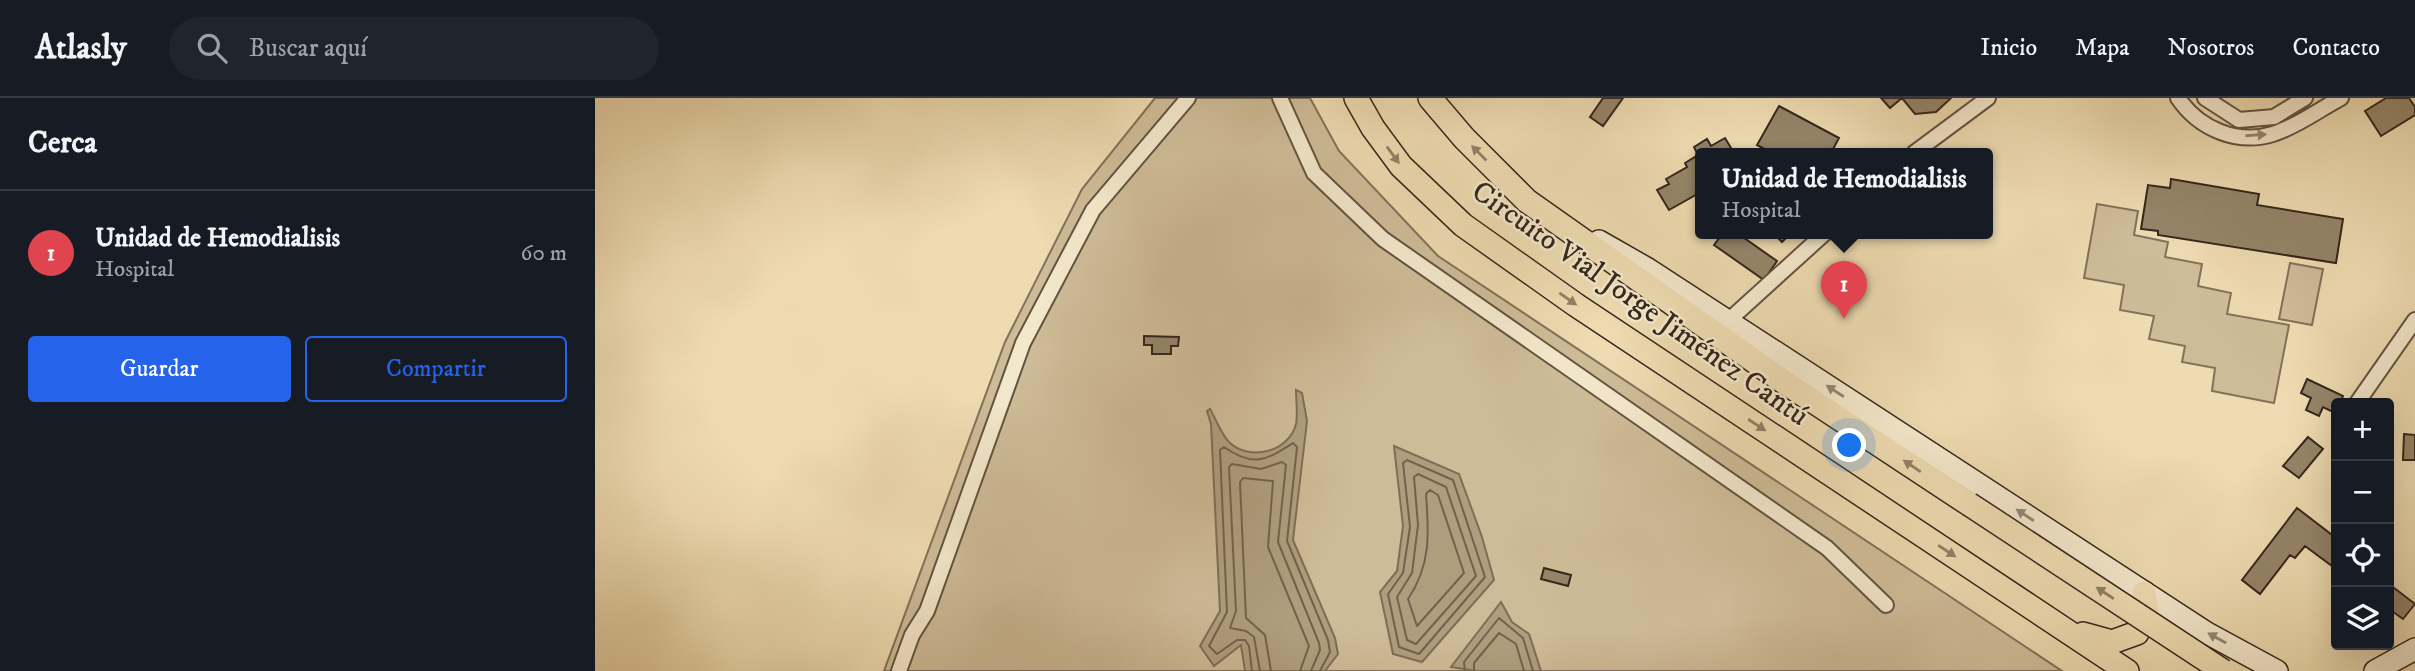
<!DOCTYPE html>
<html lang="es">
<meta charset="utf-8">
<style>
body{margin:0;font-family:"IM FELL DW Pica",serif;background:#20242c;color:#f1f3f6}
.controls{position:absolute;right:21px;bottom:21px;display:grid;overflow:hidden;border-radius:7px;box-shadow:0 7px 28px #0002}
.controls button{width:63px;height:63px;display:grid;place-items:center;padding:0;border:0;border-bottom:2px solid #363941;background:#171b24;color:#f1f3f6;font:35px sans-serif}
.you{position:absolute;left:1255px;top:348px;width:24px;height:24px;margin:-18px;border:5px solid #fff;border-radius:50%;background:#1a73e8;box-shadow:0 0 0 10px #1a73e833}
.badge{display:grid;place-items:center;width:46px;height:46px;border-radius:50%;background:#2563eb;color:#fff;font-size:23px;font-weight:700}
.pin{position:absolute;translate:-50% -58px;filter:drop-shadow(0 2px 4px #0008)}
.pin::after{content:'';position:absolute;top:37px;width:24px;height:21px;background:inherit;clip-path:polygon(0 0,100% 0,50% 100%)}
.popup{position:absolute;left:1100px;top:50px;width:298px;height:91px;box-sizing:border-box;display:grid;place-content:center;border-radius:7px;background:#171b24;filter:drop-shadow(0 2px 5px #0005);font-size:23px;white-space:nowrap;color:#9ea1a6}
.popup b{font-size:26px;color:#f1f3f6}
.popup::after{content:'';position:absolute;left:50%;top:100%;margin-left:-14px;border:14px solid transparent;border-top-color:#171b24}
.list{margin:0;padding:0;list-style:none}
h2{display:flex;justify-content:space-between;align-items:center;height:91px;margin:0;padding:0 28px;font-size:30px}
h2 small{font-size:23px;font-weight:400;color:#9ea1a6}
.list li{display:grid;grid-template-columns:46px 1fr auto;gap:21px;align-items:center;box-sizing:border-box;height:126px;padding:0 28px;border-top:2px solid #363941}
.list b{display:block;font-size:26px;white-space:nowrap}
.list p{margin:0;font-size:23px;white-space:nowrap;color:#9ea1a6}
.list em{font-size:23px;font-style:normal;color:#9ea1a6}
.actions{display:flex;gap:14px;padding:21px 28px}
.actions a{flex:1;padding:16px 0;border:2px solid #2563eb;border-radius:7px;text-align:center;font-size:24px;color:#2563eb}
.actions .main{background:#2563eb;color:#fff}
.icon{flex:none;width:38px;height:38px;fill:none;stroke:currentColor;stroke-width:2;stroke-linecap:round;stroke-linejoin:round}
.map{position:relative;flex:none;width:1820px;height:573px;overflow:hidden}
header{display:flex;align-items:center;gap:42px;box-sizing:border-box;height:98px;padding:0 35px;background:#171b24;border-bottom:2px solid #363941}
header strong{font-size:33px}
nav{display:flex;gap:38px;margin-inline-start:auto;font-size:24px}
.search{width:490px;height:63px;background:#20242c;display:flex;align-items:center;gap:18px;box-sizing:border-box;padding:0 24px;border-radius:38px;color:#9ea1a6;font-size:26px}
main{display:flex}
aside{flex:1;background:#171b24}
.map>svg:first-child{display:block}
</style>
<header>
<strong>Atlasly</strong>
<div class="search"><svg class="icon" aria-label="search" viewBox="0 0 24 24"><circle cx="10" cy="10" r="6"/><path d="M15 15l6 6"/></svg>Buscar aquí</div>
<nav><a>Inicio</a><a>Mapa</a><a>Nosotros</a><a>Contacto</a></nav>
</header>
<main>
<aside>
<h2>Cerca<small></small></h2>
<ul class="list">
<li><span class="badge" style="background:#e0444e">1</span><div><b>Unidad de Hemodialisis</b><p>Hospital</p></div><em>60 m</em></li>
</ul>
<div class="actions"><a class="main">Guardar</a><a>Compartir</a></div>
</aside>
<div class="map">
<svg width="1820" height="573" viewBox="0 0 1820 573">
<rect width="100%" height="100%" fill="#eedbb1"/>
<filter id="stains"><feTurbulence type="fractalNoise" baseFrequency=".00286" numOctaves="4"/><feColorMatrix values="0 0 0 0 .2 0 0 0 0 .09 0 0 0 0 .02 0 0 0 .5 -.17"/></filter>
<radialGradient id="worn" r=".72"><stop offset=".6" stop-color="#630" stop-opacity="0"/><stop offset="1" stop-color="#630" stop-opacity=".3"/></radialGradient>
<!-- green -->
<path fill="#cebc98" stroke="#81725a" stroke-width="2" d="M560,0H715L744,53L843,158L1467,573H289L410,244L487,91Z
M1502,106L1543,113L1539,137L1573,144L1570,159L1607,166L1603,188L1636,195L1632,216L1694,227L1679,305L1617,293L1620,270L1587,264L1590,248L1554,241L1559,218L1525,212L1529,187L1489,180Z
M1695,165L1728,171L1717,227L1684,221Z"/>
<!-- water -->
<path fill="#af9e7e" stroke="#7e6e57" stroke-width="2" d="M701,292L707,295L712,323L698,442L740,540L743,556L730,573H650L646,547L619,568L605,548L625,513L616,326L612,313L615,311C621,321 626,336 634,344C654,364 694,354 701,326C703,316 701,302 701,292Z
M799,348L864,376L887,439L899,482L827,564L798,556L785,494L802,473L808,428Z
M906,504L917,524L934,536L946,573H882L856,569Z"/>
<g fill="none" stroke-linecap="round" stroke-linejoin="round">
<!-- shore -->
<path stroke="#72624d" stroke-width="2" d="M812,362L858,382L890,479L824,556L804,549L793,496L808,475L815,429L808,365Z
M823,376L851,389L881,478L821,546L812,542L802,499L817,475L823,427L819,379Z
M835,392L843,397L869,475L822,528L813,501C836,467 834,436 831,396Z
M657,573L654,548L650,542H642L622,556L614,548L632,514L625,352L629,349C659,370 671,362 698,345L702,349L692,443L733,542L735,554L725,573
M665,573L659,539L651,533L635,530L641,513L634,369L637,366L666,371L687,364L691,367L683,444L724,545L725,552L716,573
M676,573L670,537L651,520L645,384L648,380L678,383L673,449L714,548L705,573
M870,573L869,564L904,520L928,540L938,573
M879,573V565L904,535L921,546L929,573"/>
</g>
<!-- building -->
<path fill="#958569" stroke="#34271c" stroke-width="2" d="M1008,0H1028L1008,28L995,19Z
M1286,0H1356L1341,14L1320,16L1307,0L1295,10Z
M1791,0H1814L1820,9V17L1786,38L1770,13Z
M1184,8L1244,40L1236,55H1177L1162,47Z
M1130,40L1139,55H1106V94L1074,112L1062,92L1074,86L1071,81L1092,69L1090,65L1103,57L1099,49L1112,41L1116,48Z
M1576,81L1664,96L1662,107L1748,121L1741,165L1563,137V133L1546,131L1553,87L1575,90Z
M1128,135H1142L1182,163L1169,182L1119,147Z
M1178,135H1196L1187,144Z
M549,238L584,239L583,248H576V256H557V247H549Z
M1712,281L1748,298L1745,305H1741L1740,315L1728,309L1724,318L1711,312L1716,300L1706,295Z
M1809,336L1820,337V362H1808Z
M1713,339L1728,351L1704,380L1688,368Z
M1702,410L1741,440V471L1710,448L1700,460L1695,457L1665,496L1647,482Z
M949,470L976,477L973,488L946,481Z
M1794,486L1820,506L1808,521L1794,511Z"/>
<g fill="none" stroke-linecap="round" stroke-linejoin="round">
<!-- street casing -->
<g stroke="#625441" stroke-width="18">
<path id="street" d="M685,0L719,75L788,141L1232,450L1291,507
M1583,0C1604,31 1642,47 1678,36C1701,29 1725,11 1746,0
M1610,0L1644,22L1679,19L1710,0
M1319,55L1393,0
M1133,223L1230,135
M1762,305L1820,222
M304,573L317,537L332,513L428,245L498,112L593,0"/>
</g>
<!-- secondary casing -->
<g stroke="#34271c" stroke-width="24">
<path id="secondary" d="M1004,143L1053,171L1612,535L1682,573
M1780,573L1820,551"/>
</g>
<!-- primary casing -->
<g stroke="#34271c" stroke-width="26">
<path id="primary" d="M761,0L778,30L806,68L868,127L981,207L1532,573
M835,0L869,40L932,103L1189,284L1374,406
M1488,536L1517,544L1542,535L1552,515L1549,495"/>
</g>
<!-- street -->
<use href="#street" stroke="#f4e8cc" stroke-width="14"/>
<!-- secondary -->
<use href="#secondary" stroke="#f4e8cc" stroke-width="21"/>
<!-- primary -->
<use href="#primary" stroke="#eedbb1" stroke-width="23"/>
<!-- primary-bridge casing -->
<g stroke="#34271c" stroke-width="26" stroke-linecap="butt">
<path id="primary-bridge" d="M1374,406L1628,573"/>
</g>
<!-- primary-bridge -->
<use href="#primary-bridge" stroke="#eedbb1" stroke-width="23"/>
</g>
<!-- one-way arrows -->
<defs><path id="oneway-solid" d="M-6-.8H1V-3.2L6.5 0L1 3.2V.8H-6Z" transform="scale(1.75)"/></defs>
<g fill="#948874">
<use href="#oneway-solid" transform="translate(1661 37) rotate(-4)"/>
<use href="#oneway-solid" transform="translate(1240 293) rotate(-147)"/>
<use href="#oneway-solid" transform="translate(1430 417) rotate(-147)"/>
<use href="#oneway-solid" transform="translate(1622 540) rotate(-151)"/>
</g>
<g fill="#918166">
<use href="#oneway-solid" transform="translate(884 55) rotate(-135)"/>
<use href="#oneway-solid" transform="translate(798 57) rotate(54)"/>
<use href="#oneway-solid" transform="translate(973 201) rotate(35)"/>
<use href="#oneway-solid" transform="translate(1162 327) rotate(33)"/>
<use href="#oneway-solid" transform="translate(1317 368) rotate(-146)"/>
<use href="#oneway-solid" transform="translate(1352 453) rotate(33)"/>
<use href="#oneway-solid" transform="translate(1510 495) rotate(-147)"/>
</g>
<g text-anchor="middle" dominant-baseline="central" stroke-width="5" stroke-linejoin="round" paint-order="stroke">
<!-- street labels -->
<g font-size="30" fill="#34271c" stroke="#f4e8cc">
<text transform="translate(1045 206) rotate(35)">Circuito Vial Jorge Jiménez Cantú</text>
</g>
</g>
<rect width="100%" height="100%" filter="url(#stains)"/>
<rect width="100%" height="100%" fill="url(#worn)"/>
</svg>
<div class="controls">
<button>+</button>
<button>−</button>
<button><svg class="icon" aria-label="locate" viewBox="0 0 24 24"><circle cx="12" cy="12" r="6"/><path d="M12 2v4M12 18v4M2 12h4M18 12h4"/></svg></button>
<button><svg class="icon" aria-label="layers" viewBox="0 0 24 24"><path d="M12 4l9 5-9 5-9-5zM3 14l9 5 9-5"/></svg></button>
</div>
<div class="you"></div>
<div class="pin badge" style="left:1249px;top:221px;background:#e0444e">1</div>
<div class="popup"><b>Unidad de Hemodialisis</b>Hospital</div>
</div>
</main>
